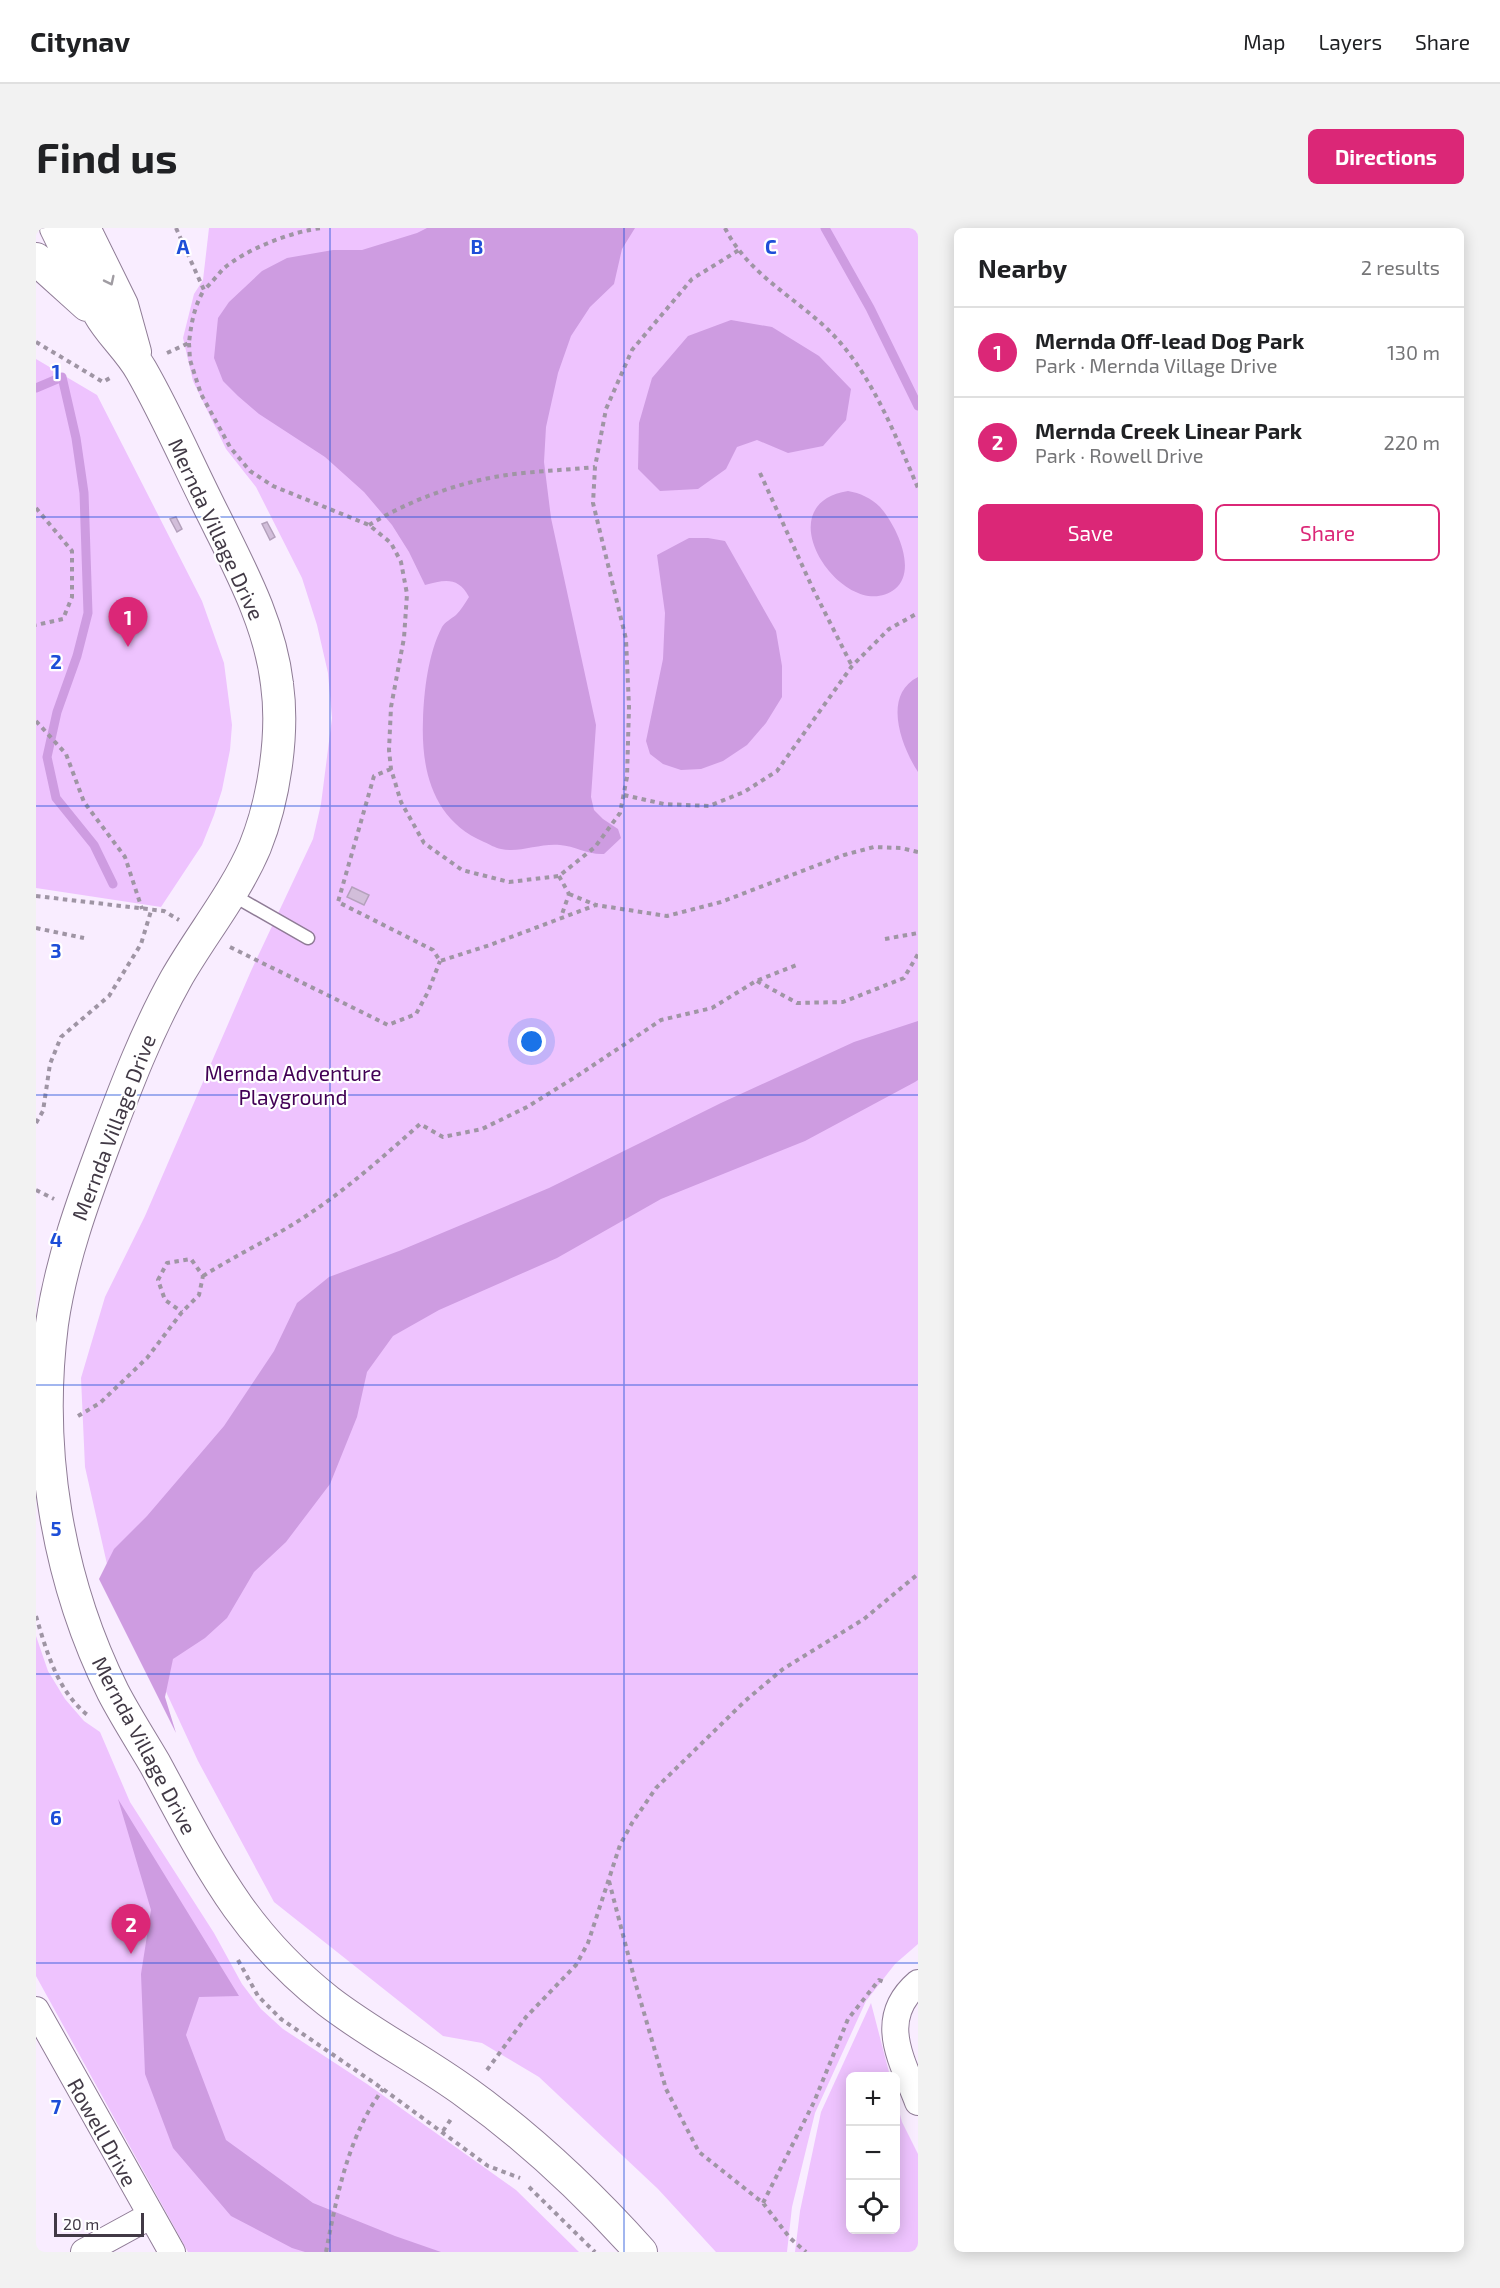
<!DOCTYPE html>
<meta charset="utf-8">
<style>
body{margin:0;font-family:"Exo 2",sans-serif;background:#f2f2f2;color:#202124}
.controls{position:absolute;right:18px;bottom:18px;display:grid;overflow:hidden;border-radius:9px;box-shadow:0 3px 15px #0003}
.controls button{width:54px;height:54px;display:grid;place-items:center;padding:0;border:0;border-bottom:2px solid #e0e0e0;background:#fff;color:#202124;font:30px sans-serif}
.scale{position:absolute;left:18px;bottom:15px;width:90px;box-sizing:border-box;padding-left:6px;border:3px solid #413945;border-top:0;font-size:16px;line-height:21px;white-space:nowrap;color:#413945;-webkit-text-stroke:4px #fff;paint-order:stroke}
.you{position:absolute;left:496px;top:814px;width:21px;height:21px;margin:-15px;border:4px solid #fff;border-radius:50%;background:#1a73e8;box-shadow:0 0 0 9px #1a73e833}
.badge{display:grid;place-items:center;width:39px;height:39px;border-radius:50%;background:#db2777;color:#fff;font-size:20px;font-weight:700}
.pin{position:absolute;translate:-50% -50px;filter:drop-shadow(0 2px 3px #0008)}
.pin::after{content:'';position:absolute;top:32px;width:21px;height:18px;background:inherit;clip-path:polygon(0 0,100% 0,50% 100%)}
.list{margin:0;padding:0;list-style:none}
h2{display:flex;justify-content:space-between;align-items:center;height:78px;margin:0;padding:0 24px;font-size:26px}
h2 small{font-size:20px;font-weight:400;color:#757577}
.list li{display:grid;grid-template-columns:39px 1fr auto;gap:18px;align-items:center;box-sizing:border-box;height:90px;padding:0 24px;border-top:2px solid #e0e0e0}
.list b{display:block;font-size:22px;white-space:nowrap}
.list p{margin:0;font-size:20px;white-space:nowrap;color:#757577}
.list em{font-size:20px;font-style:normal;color:#757577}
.actions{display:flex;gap:12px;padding:18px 24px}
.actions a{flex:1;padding:14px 0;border:2px solid #db2777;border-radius:9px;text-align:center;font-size:21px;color:#db2777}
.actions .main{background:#db2777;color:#fff}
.icon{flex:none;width:33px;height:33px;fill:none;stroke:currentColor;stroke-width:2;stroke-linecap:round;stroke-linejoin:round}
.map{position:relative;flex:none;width:882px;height:2024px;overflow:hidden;border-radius:9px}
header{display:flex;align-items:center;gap:36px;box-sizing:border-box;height:84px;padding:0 30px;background:#fff;border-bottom:2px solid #e0e0e0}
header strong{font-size:28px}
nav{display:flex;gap:33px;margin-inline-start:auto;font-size:21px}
.intro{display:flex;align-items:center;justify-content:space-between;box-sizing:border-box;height:144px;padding:0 36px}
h1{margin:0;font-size:42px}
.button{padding:15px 27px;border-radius:9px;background:#db2777;color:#fff;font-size:21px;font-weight:700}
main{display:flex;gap:36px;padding:0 36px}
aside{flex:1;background:#fff;border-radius:9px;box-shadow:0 3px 15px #0003}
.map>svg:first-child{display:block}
</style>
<header>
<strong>Citynav</strong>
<nav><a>Map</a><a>Layers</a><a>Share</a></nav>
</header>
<div class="intro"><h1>Find us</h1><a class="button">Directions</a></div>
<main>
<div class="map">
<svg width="882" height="2024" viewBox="0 0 882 2024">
<rect width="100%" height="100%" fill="#f9edff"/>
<!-- green -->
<path fill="#eec3fe" d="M173,0H882V1716L859,1736L830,1773L779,1885L756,1979L751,2024H680L622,1961L503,1849L446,1815L407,1808L238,1674L162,1533L71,1336L49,1239L45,1150L69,1069L109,988L215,743L277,611L285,576L296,490L292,445L281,397L266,350L220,259L190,221L157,153L147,110L158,66L167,52Z
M0,131L61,167L166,373L188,435L196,497L194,522L186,562L178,587L166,617L125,679L0,660Z
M0,1408L12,1443L29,1471L48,1493L64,1504L94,1574L178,1705L206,1756L225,1781L247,1801L331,1856L480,1962L543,2024H152L0,1748Z
M835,1775L854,1848H814V2002H860V1871L866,1894L882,1926V2024H759L764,1983L785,1884Z"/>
<!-- water -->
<path fill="#ce9ce1" d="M391,0H599L586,21L578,56L554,79L535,108L522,145L510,199L508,234L515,290L560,497L555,569L558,582L567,591L582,601L585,610L568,626C552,627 539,618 524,617C504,615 484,625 465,621C459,620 453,616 448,614C397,592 385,543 387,492C388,463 392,426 406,399C409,394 415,391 420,387C425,382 429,375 433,369C422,348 408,352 389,357L373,324L356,297L328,264L289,229L223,186L202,168L187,153L178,130L182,90L193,74L226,43L251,30L297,22H326L381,5Z
M695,92L736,99L783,128L815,161L810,192L787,218L752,225L721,212L701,219L690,241L662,261L624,263L602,241L603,195L616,150L652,108Z
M812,263C824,265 835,270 844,279C860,297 882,342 859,361C811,399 725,277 812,263Z
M653,310H672L689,313L740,403L746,438V469L730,495L711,517L687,533L665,541L645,542L627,536L614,526L610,513L627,431L629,385L621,327Z
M882,449V544C865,518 846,467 882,449Z
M882,793V852L879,854L769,913L625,971L521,1030L403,1082L357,1108L331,1144L321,1189L294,1256L250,1314L218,1344L191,1390L169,1410L137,1431L129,1469L140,1505L63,1351L78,1321L111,1288L188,1198L238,1123L261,1075L293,1049L363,1023L513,960L685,875L818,814Z
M82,1571L203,1768L163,1769L150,1807L190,1912L277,1975L359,2008L405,2024H269L256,2020L195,1988L137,1920L109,1846L105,1746L115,1682Z"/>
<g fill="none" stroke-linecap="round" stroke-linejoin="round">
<!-- stream -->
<path stroke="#ce9ce1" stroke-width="9" d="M789,0L834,80L882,178
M0,160L26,149L40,210L48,265L52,385L41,428L21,484L11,529L20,570L58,617L77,656"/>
</g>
<!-- building -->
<path fill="#d2beda" stroke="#b4a1bc" stroke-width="1.5" d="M140,289L146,301L141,304L134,291Z
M231,294L239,309L234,312L226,296Z
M316,659L333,667L328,677L311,669Z"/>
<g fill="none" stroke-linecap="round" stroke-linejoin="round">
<!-- service casing -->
<g stroke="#8f7c96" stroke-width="15">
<path id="service" d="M195,666L272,710"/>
</g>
<!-- minor casing -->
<g stroke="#8f7c96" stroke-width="28">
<path id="minor" d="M882,1755C840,1791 866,1832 882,1874
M0,1782L136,2024
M48,2024L114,1988"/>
</g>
<!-- tertiary casing -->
<g stroke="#8f7c96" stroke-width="34">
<path id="tertiary" d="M20,0C34,28 47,57 63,85C74,105 93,121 105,142C132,189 154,241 179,290C205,343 234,396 241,456C248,506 238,572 219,619C199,666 165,707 140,751C111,803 90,858 69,914C47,973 25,1033 16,1096C0,1221 21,1351 77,1464C90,1489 105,1512 119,1536C145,1584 170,1634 202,1679C227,1714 259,1747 292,1773C336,1807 386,1832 431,1865C495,1911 552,1965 605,2024
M48,0L86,77L99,124
M0,31L51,77"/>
</g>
<!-- path -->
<path stroke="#9f95a4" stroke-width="4" stroke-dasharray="4.5 4.5" stroke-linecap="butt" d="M140,0L168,62C175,55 181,48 187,41C210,21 257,3 286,0
M689,0C714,50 766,72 802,112C839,154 860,209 882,260
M0,114L67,154L74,150
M153,115L154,132L165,166L194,219L214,243L237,258L333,297L355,315L365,334L371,366L368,410L355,479L353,522L355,541L365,574L388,615L426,642L473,654L523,648L559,619L584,585L591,549L593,479L590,411L557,275L559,239L570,181L596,122L656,51L703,22
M131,125L153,115C155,97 158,78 168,62
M724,245L777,361L816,438
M0,280L36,323V369L27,391L0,397
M333,297C374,272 423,254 471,247C500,243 530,242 559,239
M0,493L30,526L48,574L89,629L106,681
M355,541L338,548L302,674L397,722L404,733L454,717L560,677L631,688L685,674L808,627L838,619L865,620L882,624
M588,567L628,576L673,578L708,564L741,543L816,438L853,401L882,385
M523,648L533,666L525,689
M533,666L560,677
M0,668L128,683L143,692
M0,700L48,710
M849,711L882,705
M194,719L352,797L380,786L392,764L404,733
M721,753L761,775L807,774L868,750L882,726
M0,895L7,883L14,836L25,809L73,768L105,716L115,683
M0,962L18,971
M167,1048C200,1027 237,1010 270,988C311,961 347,929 384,896L407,909L446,901L491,879L541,848L625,792L676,780L720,753L763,736
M42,1188L64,1175L111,1130L146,1084L163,1067L167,1048L155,1031L131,1035L122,1052L129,1072L146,1084
M0,1388C11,1425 22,1465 54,1489
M573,1653L600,1757L630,1861L663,1924L727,1975L754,2010L770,2024
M202,1732L222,1768L245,1791L347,1861L452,1938L484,1950
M451,1842L490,1789L540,1737L552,1715L584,1617L596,1595L620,1560L709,1473L747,1441L828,1391L882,1346
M407,1903L415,1891
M493,1959L559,2024
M727,1975L778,1874L812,1791L843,1752L848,1754
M290,2024C301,1967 312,1908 347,1861"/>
<!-- service -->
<use href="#service" stroke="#fff" stroke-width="12"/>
<!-- minor -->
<use href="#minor" stroke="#fff" stroke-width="26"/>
<!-- tertiary -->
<use href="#tertiary" stroke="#fff" stroke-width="32"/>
</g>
<!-- one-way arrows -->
<defs><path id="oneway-chevron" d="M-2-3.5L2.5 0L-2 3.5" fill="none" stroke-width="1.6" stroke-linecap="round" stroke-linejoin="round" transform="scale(1.5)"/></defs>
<use stroke="#a09ca2" href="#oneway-chevron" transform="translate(74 53) rotate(64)"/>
<!-- grid -->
<path fill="none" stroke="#1d4ed8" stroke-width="1.5" stroke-opacity="0.55" d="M294,0V2024M588,0V2024M0,289H882M0,578H882M0,867H882M0,1157H882M0,1446H882M0,1735H882"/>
<g text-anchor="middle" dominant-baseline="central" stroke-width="4.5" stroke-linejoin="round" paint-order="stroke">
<!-- street labels -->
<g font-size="21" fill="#413945" stroke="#fff">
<text transform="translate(181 301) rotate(65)">Mernda Village Drive</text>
<text transform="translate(77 899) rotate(-69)">Mernda Village Drive</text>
<text transform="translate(109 1517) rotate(62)">Mernda Village Drive</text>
<text transform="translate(67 1904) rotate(61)">Rowell Drive</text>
</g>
<!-- park labels -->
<g font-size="21" fill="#420055" stroke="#fff">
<text x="257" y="844">Mernda Adventure<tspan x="257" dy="24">Playground</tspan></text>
</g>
</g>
<g font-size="20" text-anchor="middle" font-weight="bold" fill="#1d4ed8" stroke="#fff" stroke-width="4.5" stroke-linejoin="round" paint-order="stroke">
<text x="147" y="26">A</text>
<text x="441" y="26">B</text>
<text x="735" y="26">C</text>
<text x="20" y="151">1</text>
<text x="20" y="441">2</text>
<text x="20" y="730">3</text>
<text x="20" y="1019">4</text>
<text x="20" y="1308">5</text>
<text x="20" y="1597">6</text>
<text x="20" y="1886">7</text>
</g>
</svg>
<div class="controls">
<button>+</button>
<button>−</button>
<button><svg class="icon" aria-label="locate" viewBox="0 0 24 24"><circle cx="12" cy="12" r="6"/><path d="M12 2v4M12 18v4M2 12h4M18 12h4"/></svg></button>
</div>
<div class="scale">20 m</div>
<div class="you"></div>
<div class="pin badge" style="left:92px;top:419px">1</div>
<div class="pin badge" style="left:95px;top:1726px">2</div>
</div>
<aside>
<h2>Nearby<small>2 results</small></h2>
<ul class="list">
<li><span class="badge">1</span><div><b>Mernda Off-lead Dog Park</b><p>Park · Mernda Village Drive</p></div><em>130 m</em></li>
<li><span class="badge">2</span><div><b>Mernda Creek Linear Park</b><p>Park · Rowell Drive</p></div><em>220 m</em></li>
</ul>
<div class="actions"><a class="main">Save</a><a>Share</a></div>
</aside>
</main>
